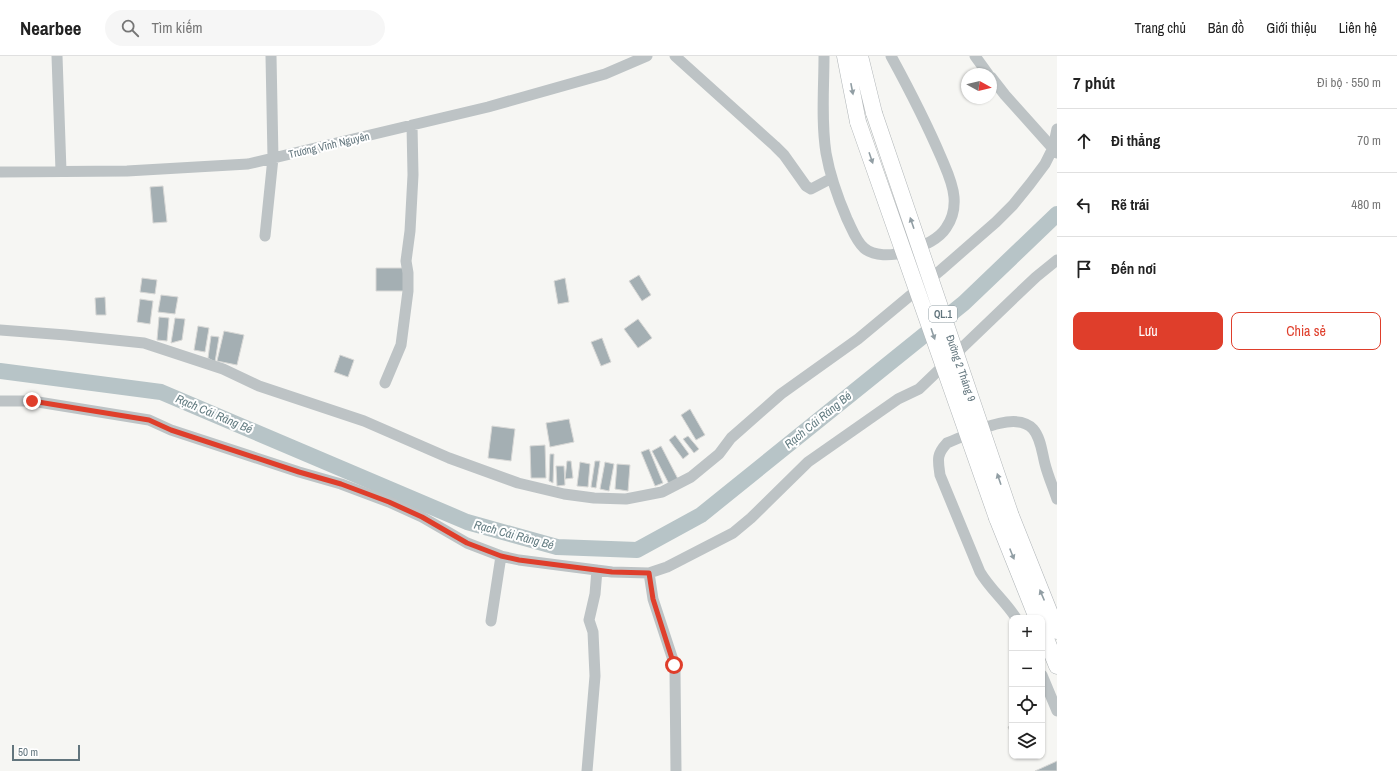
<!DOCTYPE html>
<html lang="vi">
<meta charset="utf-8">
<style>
body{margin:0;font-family:"Archivo Narrow",sans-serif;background:#f6f6f6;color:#222}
.controls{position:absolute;right:12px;bottom:12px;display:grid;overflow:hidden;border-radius:8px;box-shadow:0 1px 3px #0004}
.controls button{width:36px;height:36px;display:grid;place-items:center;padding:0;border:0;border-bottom:1px solid #e0e0e0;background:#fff;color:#222;font:20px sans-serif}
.compass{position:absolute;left:961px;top:12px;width:36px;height:36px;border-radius:50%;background:#fff;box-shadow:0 1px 3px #0004;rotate:98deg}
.scale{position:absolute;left:12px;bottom:10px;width:68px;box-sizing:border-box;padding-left:4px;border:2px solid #62757d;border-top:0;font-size:11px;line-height:14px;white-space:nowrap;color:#62757d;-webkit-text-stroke:3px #fff;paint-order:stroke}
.stop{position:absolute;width:12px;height:12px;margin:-9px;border:3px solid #df3e2b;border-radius:50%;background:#fff}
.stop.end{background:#df3e2b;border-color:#fff;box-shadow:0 1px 4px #0008}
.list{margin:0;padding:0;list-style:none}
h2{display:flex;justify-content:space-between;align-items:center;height:52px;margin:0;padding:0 16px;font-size:17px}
h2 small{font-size:13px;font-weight:400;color:#767676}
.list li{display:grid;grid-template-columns:26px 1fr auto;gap:12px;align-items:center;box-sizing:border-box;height:64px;padding:0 16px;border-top:1px solid #e0e0e0}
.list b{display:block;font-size:15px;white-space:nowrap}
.list em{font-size:13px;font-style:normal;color:#767676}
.actions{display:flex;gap:8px;padding:12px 16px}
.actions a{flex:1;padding:9px 0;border:1px solid #df3e2b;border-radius:8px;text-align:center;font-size:14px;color:#df3e2b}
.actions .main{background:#df3e2b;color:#fff}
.icon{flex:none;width:22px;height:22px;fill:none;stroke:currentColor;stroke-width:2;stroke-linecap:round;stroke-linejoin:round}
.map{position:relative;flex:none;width:1057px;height:715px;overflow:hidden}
header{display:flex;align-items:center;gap:24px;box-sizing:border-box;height:56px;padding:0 20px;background:#fff;border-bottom:1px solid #e0e0e0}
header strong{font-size:19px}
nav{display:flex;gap:22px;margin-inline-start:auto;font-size:14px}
.search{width:280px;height:36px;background:#f6f6f6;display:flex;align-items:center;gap:10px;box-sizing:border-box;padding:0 14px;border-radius:22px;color:#767676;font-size:15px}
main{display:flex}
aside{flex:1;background:#fff}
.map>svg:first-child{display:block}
</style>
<header>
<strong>Nearbee</strong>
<div class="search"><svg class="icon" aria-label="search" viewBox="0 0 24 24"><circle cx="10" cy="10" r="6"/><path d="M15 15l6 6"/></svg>Tìm kiếm</div>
<nav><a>Trang chủ</a><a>Bản đồ</a><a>Giới thiệu</a><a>Liên hệ</a></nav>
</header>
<main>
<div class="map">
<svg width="1057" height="715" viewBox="0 0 1057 715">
<rect width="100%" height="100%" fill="#f6f6f3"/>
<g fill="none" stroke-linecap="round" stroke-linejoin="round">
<!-- river -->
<path stroke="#b7c4c7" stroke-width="16" d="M0,315L161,336L467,466L557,491L637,494L701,459L964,247L1057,158"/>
</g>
<!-- building -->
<path fill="#a4afb3" stroke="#d8d8d6" d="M163,130L167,166L153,167L150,131Z
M376,212H408V235H376Z
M639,219L651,239L642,245L629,225Z
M142,222L157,224L155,238L140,236Z
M565,222L569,246L558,248L554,225Z
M161,239L178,241L175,258L158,256Z
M105,241L106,259H96L95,242Z
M140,243L153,245L150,268L137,266Z
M159,261L169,262L167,285L157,284Z
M175,262L185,263L182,284L171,287Z
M638,263L652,282L638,292L624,273Z
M198,270L209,272L205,296L194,294Z
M224,275L244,279L237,309L217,305Z
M211,280L219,281L215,306L208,302Z
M602,282L611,306L601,310L591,286Z
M340,299L354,304L348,321L334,316Z
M690,353L705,379L696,384L681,359Z
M569,363L574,386L550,391L546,367Z
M492,370L515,373L511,405L488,402Z
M675,379L689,398L683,403L669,384Z
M688,380L699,393L694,397L683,383Z
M545,389L546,422H531L530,390Z
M661,390L678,423L669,428L652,395Z
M649,393L663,427L655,430L641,396Z
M550,398H554L553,427L549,425Z
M567,405H571L573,422L565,423Z
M595,405H600L596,432L591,431Z
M580,406L590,408L588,431L577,430Z
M605,406L614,408L609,435L600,433Z
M617,408L630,409L628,435L615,433Z
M556,410H564L565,429L557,430Z
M1012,668V679L1008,671Z
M1057,705V715H1035Z"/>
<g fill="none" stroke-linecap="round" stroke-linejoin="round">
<!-- highway casing -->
<g stroke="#b1b6b8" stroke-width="17">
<path id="highway" d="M845,0L858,66
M860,0L874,57
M1011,460L1057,575
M997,462L1037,562
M1042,573L1057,610"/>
</g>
<!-- minor -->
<path stroke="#bdc3c5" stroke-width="11" d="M57,0L61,115
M675,0L775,90L784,99L806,130L811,133L832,122
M824,0C824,32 821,65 826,97C830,120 838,142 847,163C852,173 856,185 864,192C883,209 934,191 946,172C953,162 955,153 954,141C953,127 946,113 941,101C926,66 909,33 891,0
M975,0L988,18
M991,21L1005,39L1057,97
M0,116L127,115L248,108L488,51L605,18L647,0
M265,180L273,102L271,0
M0,274L66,279L144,287L223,313L259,330L364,365L449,402L518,427L564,438L594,442L626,443L662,436L691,421L719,398L731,382L781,338L858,283L941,214L996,166L1013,149L1030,128L1045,108L1053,92L1057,73
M385,327L401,289L408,235V217L406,205L410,175L413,119L412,69
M0,345H32L149,364L171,374L299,416L341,428L389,446L422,461L467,487L501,500L519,504L612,516L649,517L667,511L733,477L751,462L808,406L898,343L919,333L1017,239L1036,221L1057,204
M649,517L653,543L673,604L675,615L676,715
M1016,562C1005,545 990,533 980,516L940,419C938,404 936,399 947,387C968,379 1015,353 1033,373C1041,382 1042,397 1045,408C1048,420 1053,431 1057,443
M491,565L501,500
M1042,619L1057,655
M587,715L595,620L593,576L589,564L595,538L597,514"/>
<!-- highway -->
<use href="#highway" stroke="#fff" stroke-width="16"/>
<!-- highway-bridge casing -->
<g stroke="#b1b6b8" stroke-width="17" stroke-linecap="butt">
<path id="highway-bridge" d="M874,57L1011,460
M858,66L997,462"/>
</g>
<!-- highway-bridge -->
<use href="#highway-bridge" stroke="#fff" stroke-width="16"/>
</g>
<!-- one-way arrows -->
<defs><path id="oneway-solid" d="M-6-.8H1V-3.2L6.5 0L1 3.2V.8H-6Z"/></defs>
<g fill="#919ea4">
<use href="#oneway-solid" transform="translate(852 33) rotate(79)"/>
<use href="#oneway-solid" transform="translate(871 102) rotate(71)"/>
<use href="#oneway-solid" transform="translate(912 167) rotate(-109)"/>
<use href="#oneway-solid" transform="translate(933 278) rotate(71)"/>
<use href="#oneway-solid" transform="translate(999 423) rotate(-109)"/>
<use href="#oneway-solid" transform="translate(1012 498) rotate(68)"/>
<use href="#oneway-solid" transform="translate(1042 539) rotate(-113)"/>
</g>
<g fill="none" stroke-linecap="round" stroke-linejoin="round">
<!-- route -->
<path stroke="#df3e2b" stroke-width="5" d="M32,345L149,364L171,374L299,416L341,428L389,446L422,461L467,487L501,500L519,504L612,516L649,517L653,543L674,609"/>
</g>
<g text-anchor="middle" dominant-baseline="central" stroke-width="4" stroke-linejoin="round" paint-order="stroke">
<!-- shield labels -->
<rect fill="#fff" stroke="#919ea4" stroke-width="1" x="929" y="250" width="28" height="16" rx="3"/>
<g font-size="10" font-weight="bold" fill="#62757d">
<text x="943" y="258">QL.1</text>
</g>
<!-- street labels -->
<g font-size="11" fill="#62757d" stroke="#fff">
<text transform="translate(329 89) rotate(-13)">Trương Vĩnh Nguyên</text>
<text transform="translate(961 312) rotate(71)">Đường 2 Tháng 9</text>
</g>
<!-- water labels -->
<g font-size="12" font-style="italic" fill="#627b80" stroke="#fff">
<text transform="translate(214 358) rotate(23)">Rạch Cái Răng Bé</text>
<text transform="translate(818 364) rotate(-39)">Rạch Cái Răng Bé</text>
<text transform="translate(514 479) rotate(15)">Rạch Cái Răng Bé</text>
</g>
</g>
</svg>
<div class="controls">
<button>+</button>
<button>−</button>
<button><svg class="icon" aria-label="locate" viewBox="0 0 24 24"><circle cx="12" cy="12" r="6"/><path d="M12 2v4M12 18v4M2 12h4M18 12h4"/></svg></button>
<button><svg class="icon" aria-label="layers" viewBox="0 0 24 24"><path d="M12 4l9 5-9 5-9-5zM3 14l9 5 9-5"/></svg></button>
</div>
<svg class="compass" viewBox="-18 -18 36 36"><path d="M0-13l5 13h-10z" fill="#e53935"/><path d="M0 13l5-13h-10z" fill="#767676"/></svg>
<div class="scale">50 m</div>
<div class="stop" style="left:674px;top:609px"></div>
<div class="stop end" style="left:32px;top:345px"></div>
</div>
<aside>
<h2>7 phút<small>Đi bộ · 550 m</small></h2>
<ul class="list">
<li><svg class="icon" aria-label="ahead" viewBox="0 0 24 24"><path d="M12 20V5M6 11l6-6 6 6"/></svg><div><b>Đi thẳng</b></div><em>70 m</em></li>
<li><svg class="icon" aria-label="left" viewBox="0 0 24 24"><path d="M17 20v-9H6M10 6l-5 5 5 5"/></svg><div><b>Rẽ trái</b></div><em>480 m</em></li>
<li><svg class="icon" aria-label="arrive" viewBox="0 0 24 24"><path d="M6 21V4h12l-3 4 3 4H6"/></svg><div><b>Đến nơi</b></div></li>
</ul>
<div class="actions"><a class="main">Lưu</a><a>Chia sẻ</a></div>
</aside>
</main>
